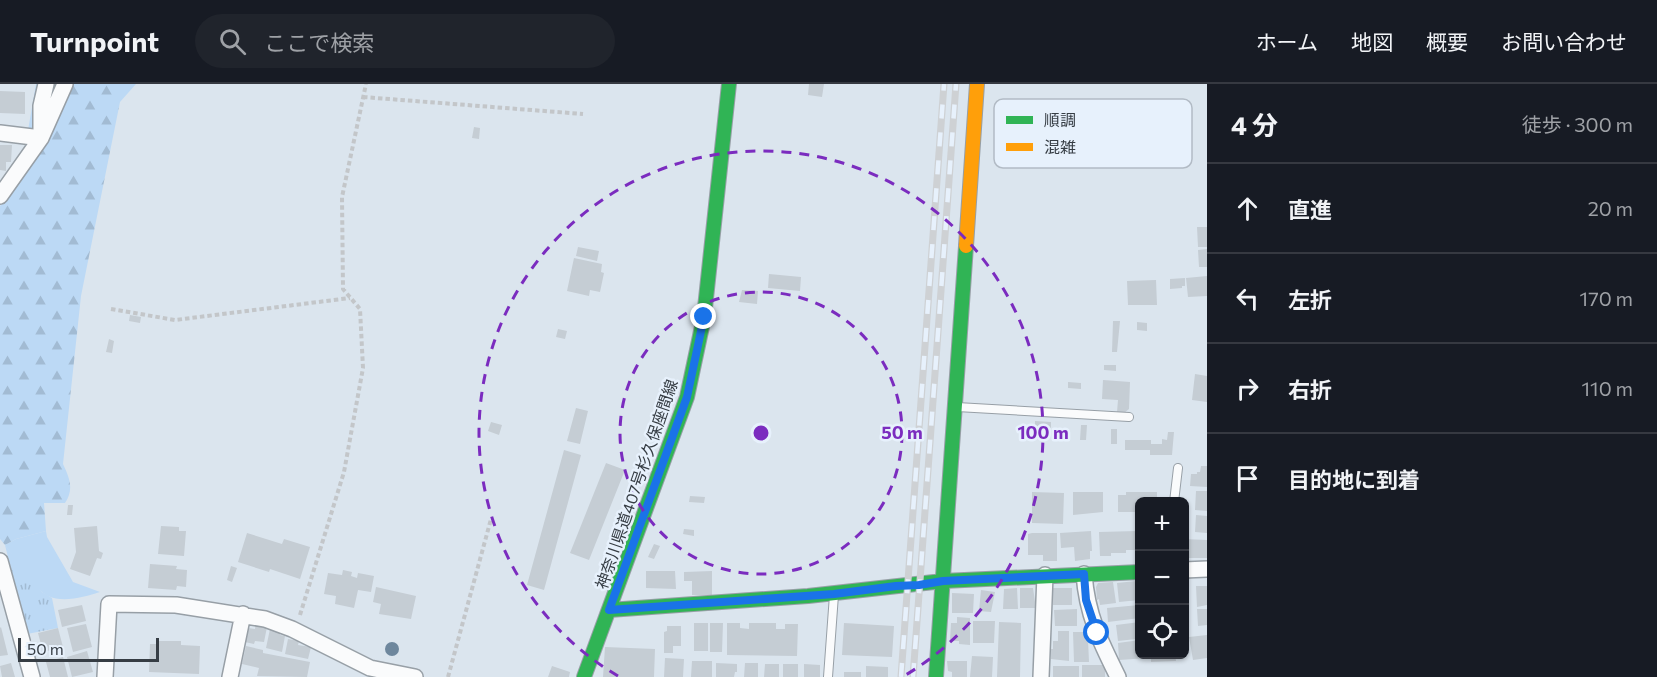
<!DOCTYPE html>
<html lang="ja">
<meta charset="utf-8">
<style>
body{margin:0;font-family:Commissioner,"Noto Sans JP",sans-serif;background:#20242c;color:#f1f3f6}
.controls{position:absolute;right:18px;bottom:18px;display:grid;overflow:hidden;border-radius:9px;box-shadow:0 2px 4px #0004}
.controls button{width:54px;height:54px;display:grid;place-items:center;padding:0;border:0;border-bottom:2px solid #363941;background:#171b24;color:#f1f3f6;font:30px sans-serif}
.scale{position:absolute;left:18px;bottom:15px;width:141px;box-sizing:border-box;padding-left:6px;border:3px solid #363d44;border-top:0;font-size:16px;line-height:21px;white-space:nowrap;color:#363d44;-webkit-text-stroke:4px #e7f1fc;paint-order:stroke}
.stop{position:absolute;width:18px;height:18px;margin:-14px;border:4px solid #1a73e8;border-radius:50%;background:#fff}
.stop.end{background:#1a73e8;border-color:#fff;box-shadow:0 2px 6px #0008}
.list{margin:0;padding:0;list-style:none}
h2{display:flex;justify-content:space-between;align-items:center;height:78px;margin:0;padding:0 24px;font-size:26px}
h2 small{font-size:20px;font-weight:400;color:#9ea1a6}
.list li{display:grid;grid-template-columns:39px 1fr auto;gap:18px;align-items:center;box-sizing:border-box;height:90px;padding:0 24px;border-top:2px solid #363941}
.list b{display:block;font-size:22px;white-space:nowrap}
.list em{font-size:20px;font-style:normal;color:#9ea1a6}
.icon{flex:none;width:33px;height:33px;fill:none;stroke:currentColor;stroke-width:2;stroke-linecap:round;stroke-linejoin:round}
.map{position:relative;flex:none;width:1207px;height:593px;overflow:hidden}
header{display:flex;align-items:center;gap:36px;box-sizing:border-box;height:84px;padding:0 30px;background:#171b24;border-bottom:2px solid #363941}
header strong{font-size:28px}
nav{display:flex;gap:33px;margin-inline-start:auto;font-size:21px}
.search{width:420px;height:54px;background:#20242c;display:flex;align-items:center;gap:15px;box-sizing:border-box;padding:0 21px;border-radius:33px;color:#9ea1a6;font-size:22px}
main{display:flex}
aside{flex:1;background:#171b24}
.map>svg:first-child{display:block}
</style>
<header>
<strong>Turnpoint</strong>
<div class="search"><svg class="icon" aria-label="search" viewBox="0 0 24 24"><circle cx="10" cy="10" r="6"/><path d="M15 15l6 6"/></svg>ここで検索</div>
<nav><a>ホーム</a><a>地図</a><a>概要</a><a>お問い合わせ</a></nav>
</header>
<main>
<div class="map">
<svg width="1207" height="593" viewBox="0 0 1207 593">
<defs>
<pattern id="forest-firs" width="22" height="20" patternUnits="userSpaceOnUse" patternTransform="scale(1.5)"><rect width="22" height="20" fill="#bcd9f5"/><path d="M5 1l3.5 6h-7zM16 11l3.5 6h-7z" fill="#a2bbd3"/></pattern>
<pattern id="park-tufts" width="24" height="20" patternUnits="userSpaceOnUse" patternTransform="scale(1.5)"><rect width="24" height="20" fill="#bcd9f5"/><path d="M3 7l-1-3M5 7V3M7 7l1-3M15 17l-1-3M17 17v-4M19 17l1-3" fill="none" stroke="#a2bbd3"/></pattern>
</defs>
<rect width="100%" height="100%" fill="#dbe5ee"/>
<!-- green -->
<path fill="#bcd9f5" d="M46,447L47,453L73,498L100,508C85,513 63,519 48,512C36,507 14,473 5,461L16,455Z"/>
<!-- forest -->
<path fill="url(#forest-firs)" d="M36,0H136L120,18L81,212L63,380C70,395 74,405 65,419H44L46,447L16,455L5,461L0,455V122L4,118L22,81Z"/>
<!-- park -->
<path fill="url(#park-tufts)" d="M5,461L42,508L52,514L58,544L27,550Z"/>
<!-- building -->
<path fill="#c5cdd4" d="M809,0H824L822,13L808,11Z
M0,7L25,8V30L0,29Z
M474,43L480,44L479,55L472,54Z
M0,61H12L11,78H6V87L0,86Z
M1197,143H1207V163H1198Z
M578,163L599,167L597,177L576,172Z
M1207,165V183H1199L1198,166Z
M574,174L602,180L601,188L604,189L600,208L590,206L589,212L567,207Z
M769,190L801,193L800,207L768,204Z
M1207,192V212L1188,213L1186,194Z
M1185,194V202H1182V204L1170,205V195Z
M1156,196L1157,221H1128L1127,197Z
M742,206L758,207L757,220L739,218Z
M130,231L141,233L140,239L129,237Z
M1113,237H1120L1117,268H1112Z
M1137,238L1147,239V247L1137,246Z
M558,245L567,247L565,255L556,253Z
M109,255L114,257L112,269L106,268Z
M1104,281H1116V287L1104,286Z
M1195,290L1207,292V318L1192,316Z
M1103,296L1130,298L1129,325L1124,329L1117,328L1118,316L1102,315Z
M1068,298L1081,299V305L1068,304Z
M576,324L588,327L580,360L567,357Z
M1035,337L1051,338V344L1035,343Z
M491,338L502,341L499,351L488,347Z
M1081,341H1087L1086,356H1080Z
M1111,345H1117V360H1111Z
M1168,348H1174L1172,371H1150V366H1125V356H1151V360H1162V355L1167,356Z
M564,366L581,371L544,506L527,501Z
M606,379L625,386L589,476L570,469Z
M1201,382H1207V403L1190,402L1191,390H1197V388H1200Z
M1196,407H1207V427L1195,426Z
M1032,408L1064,409L1063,440L1032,439Z
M1073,408H1103V428L1073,431Z
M1126,408H1157V418H1140V428H1118V411H1126Z
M690,412L705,413L704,419L689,418Z
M68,421H73L72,431H67Z
M1196,431L1207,432V449L1195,448Z
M97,442L99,467L103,469L101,475L97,474L90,492L70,485L76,468L74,444Z
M161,442L179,443V447H186L184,472L158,470Z
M684,445L694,446V452L683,450Z
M1091,447L1092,467H1090V475L1075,477L1074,463L1061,464L1060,449Z
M1137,447L1138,466H1126V469H1111V472H1100L1099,448Z
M247,449L282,460L284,455L310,463L300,495L270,485L269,488L238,478Z
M1032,449H1057V477H1043V471H1028V450Z
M1184,455L1207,456V474H1187V471H1184Z
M654,460L660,462L654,475L648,473Z
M150,480L177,482L176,485L187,486L186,503L177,502L176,506L148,504Z
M231,482L237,484L232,498L227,496Z
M343,486L352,488L351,492L357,494L358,489L374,492L371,508L358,506L354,524L335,520L336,512L324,510L328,489L342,491Z
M646,487H675L676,505L646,504Z
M712,487V511H692V497H684V488Z
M1136,497L1139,516L1119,518L1117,499Z
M1113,498L1116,519L1100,521L1099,515L1097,516L1096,503L1098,499Z
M1196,502H1207V521L1197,523Z
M376,503L416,512L411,535L379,530L381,520L373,518Z
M1017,504L1018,525H1003L1004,505Z
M1020,504H1033L1036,524H1020Z
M1053,504H1072V521H1053Z
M981,506L995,508L991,528L979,527Z
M952,509L974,510L973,529H952Z
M1184,519H1186L1187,536H1184Z
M82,521L86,537L62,543L58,526Z
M1139,521L1140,534L1108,538L1107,524Z
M1077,525V542H1055L1054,526Z
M1197,525H1207V541L1198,542Z
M957,533L970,534V561L959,560V557H950L951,539H957Z
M973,537H995L994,559H973Z
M256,538L262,539V542L267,543L264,558L255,557L254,560L245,558L248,544L255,545Z
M999,538L1021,539L1020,593H997Z
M1140,538V552H1136V555L1118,557L1116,541Z
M694,539H708V567H694Z
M710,539H723L722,568H710Z
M727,539H740V544L749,545V539H776V545H785V540H798L797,572L727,571Z
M844,539L894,542L892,573L842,571Z
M86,540L92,563L73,568L67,544Z
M667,542H681V562H673V569H664V548L667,547Z
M1,543L8,571L0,572V544Z
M58,544L63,563L43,568L38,549Z
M270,545L280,547V551L285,552L282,568L266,564Z
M1058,547H1069V577L1051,575V565H1053V557H1058Z
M1073,548H1085V556H1088L1089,578H1074Z
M1207,551V574L1193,576L1189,553Z
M288,555L299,557L298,561L311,563L308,575L285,570Z
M1140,556V570H1147L1148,574L1119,576L1118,559Z
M158,557H181V561L200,562L199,590L149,588L150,560H157Z
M246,562L263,566V569L310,578L307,593L257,592L259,584L242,580Z
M605,563L655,565L654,593H603Z
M87,567L93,588L72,593L67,573Z
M1151,570H1175L1176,577L1151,578Z
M972,572L993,573L992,593H970Z
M63,573L68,593H50L46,578Z
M665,574L684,575L683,593H664Z
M692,577H712V593H691Z
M947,577H967V593H952V588L948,587Z
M11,579L15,593H2L0,582Z
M716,579L737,580V588H735L734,593H716Z
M745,579H758V593H744Z
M765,580H779V593H764Z
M783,580H798V593H783Z
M804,580L820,581V593H804Z
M1082,581H1103V583H1105V593H1082Z
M552,582L570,588L569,593H548Z
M866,582L888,583V593H866Z
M1053,582H1079V593H1053Z
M844,588H861V593H844Z"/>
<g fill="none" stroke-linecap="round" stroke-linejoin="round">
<!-- lane casing -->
<g stroke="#979fa6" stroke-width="10">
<path id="lane" d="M957,323L1129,333
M1174,418L1178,384
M828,593L834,511"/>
</g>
<!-- street casing -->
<g stroke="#979fa6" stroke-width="18">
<path id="street" d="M0,49L41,54V22L46,0
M0,112L41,54L65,0
M0,477L32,593
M1184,486L1207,485
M1084,490C1087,531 1100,557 1118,593
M105,593L109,520L176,521L265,535L292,545L370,584L415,593
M230,593L243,530
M1041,593L1045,491"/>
</g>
<!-- fast casing -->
<g stroke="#979fa6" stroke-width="16">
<path id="fast" d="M609,526L808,512L943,497L1140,488
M584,593L687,313L704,233L729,0
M936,593L966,162"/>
</g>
<!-- slow casing -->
<g stroke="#979fa6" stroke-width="16">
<path id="slow" d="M966,162L977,0"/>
</g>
<!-- path -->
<path stroke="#c3c6c9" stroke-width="4" stroke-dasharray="4.5 3" stroke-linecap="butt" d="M363,13L583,30
M111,225L175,236L350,214
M300,531L344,388L363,284L360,225L343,205L342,113L366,0
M448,593L491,435"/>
<!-- lane -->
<use href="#lane" stroke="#fafbfc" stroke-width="8"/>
<!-- street -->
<use href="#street" stroke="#fafbfc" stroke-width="15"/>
<!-- fast -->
<use href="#fast" stroke="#30b455" stroke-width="14"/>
<!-- slow -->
<use href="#slow" stroke="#ff9f0a" stroke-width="14"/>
<!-- rail casing -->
<g stroke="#ced1d4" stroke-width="7">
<path id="rail" d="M901,593L944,0
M913,593L956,0"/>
</g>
<!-- rail -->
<use href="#rail" stroke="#e7f1fc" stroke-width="4.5" stroke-dasharray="14" stroke-linecap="butt"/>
</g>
<!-- trees -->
<circle fill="#6e879d" cx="392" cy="565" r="7"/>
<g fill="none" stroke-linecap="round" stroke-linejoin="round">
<!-- route -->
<path stroke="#1a73e8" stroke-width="8" d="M704,233L687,313L609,526L834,510L896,502L919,501L943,497L1084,490L1086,516L1097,549"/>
</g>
<!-- distance rings -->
<g fill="none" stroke="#7b2cbf" stroke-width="3" stroke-dasharray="10 8">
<circle cx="761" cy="349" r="141"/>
<path d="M618 592A282 282 0 1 1 904 592"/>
</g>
<g text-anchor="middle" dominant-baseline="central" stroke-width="5" stroke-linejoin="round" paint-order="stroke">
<!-- street labels -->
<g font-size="16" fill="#363d44" stroke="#e7f1fc">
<text transform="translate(636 400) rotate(-71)">神奈川県道407号杉久保座間線</text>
</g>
</g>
<!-- legend -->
<rect x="994" y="15" width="198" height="69" rx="9" fill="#e7f1fc" stroke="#b2bbc5" stroke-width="1.5"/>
<rect x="1006" y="32" width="27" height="8" fill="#30b455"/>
<rect x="1006" y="59" width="27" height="8" fill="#ff9f0a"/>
<g font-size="16" fill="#363d44">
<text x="1044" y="42">順調</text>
<text x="1044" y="69">混雑</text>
</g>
<circle cx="761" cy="349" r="9" fill="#7b2cbf" stroke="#e7f1fc" stroke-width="3"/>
<g font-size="18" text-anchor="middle" font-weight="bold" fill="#7b2cbf" stroke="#e7f1fc" stroke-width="5" stroke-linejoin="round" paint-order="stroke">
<text x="902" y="355">50 m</text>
<text x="1043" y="355">100 m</text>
</g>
</svg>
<div class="controls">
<button>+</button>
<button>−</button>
<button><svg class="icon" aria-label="locate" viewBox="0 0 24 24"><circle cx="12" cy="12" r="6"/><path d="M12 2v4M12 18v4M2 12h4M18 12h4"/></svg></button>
</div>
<div class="scale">50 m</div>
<div class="stop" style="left:1097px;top:549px"></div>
<div class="stop end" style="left:704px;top:233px"></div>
</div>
<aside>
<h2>4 分<small>徒歩 · 300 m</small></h2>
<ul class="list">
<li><svg class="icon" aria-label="ahead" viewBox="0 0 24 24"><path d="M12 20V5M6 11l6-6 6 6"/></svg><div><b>直進</b></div><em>20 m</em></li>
<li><svg class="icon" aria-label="left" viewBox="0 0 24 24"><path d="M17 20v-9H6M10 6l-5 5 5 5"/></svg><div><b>左折</b></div><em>170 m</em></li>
<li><svg class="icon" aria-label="right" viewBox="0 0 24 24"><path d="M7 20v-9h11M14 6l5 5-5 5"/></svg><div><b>右折</b></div><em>110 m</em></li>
<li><svg class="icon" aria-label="arrive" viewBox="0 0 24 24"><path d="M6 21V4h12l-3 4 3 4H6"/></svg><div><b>目的地に到着</b></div></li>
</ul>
</aside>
</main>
